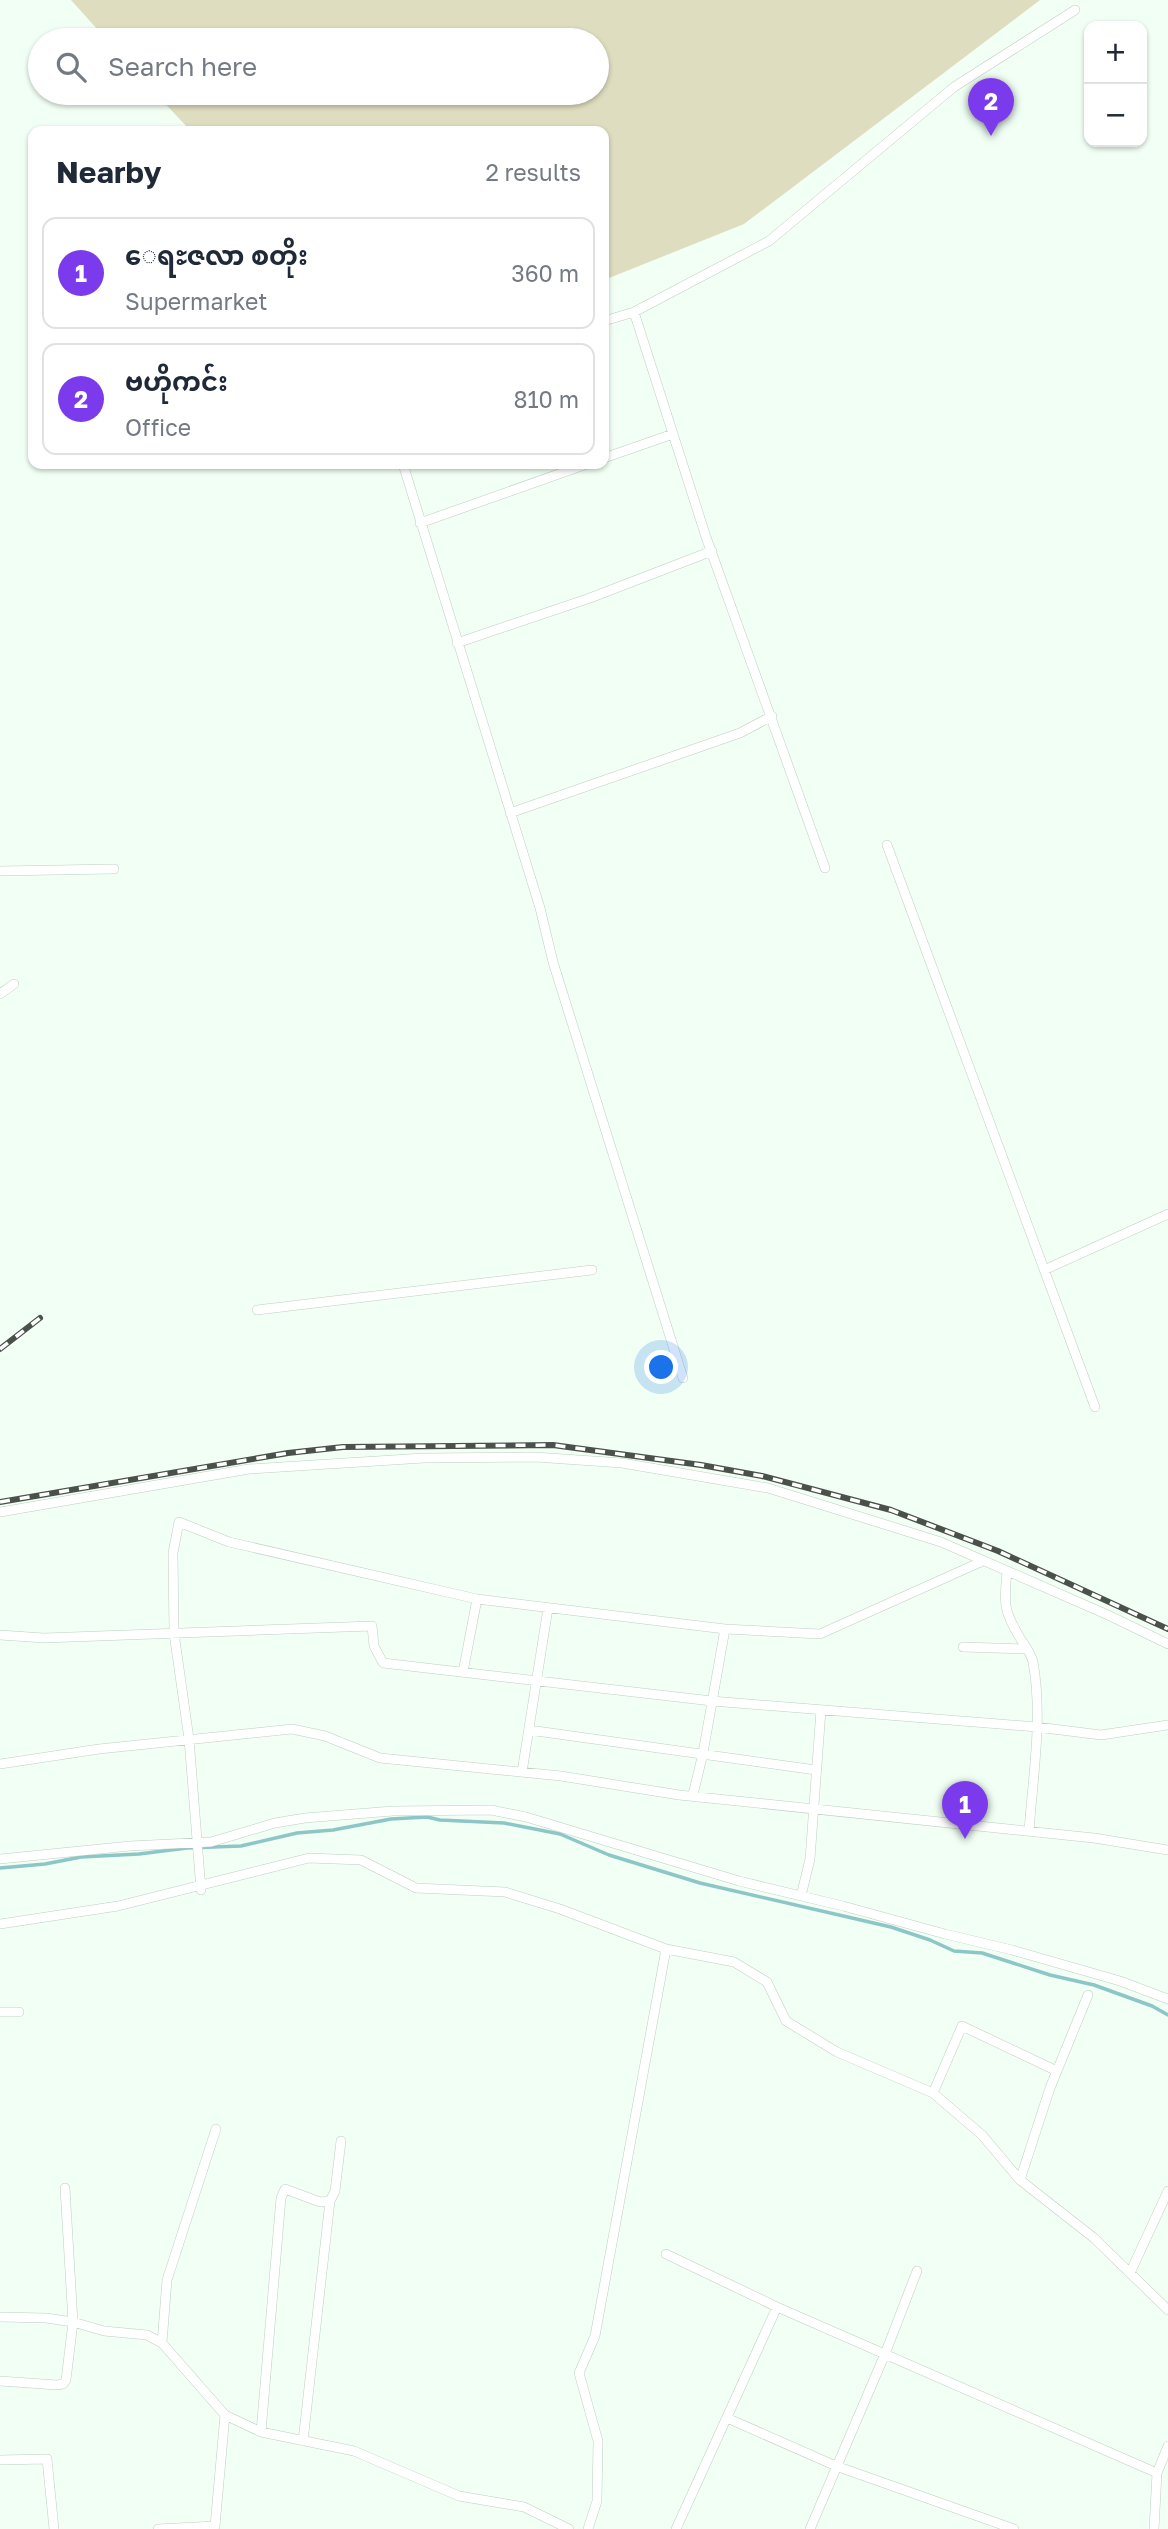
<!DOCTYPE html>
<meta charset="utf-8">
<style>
body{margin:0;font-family:"Golos Text","Noto Sans Myanmar",sans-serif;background:#f6f6f7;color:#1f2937}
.controls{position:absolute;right:21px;top:21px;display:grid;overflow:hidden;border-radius:14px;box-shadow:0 2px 5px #0004}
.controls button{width:63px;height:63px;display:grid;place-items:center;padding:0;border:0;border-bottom:2px solid #e0e1e3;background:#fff;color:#1f2937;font:35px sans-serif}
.you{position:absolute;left:662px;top:1368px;width:24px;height:24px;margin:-18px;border:5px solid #fff;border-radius:50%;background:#1a73e8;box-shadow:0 0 0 10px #1a73e833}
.badge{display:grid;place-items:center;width:46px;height:46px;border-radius:50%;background:#7c3aed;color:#fff;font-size:23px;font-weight:700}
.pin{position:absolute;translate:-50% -58px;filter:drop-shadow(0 2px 4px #0008)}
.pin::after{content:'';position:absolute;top:37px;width:24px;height:21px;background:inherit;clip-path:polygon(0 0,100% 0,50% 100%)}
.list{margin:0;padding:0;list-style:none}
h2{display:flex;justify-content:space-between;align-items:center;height:91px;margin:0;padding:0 28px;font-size:30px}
h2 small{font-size:23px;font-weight:400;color:#747a83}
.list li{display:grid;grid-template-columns:46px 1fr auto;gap:21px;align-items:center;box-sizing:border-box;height:112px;margin:0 14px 14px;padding:0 14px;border:2px solid #e0e1e3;border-radius:14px}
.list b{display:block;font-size:26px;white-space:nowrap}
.list p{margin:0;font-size:23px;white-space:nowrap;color:#747a83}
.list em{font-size:23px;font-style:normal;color:#747a83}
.icon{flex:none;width:38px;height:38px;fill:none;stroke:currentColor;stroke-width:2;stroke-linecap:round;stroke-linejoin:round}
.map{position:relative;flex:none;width:1168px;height:2529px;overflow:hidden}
.search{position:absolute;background:#fff;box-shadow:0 2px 5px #0004;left:28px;top:28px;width:581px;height:77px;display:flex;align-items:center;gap:18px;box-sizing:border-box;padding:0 24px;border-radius:38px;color:#747a83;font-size:26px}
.panel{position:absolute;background:#fff;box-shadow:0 2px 5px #0004;left:28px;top:126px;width:581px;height:343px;border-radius:14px}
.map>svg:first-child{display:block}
</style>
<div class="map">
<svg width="1168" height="2529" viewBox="0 0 1168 2529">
<rect width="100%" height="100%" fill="#f1fff4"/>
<!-- green -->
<path fill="#deddbf" d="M71,0H1040L744,224L604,280V131H191L155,93H597V40H107Z"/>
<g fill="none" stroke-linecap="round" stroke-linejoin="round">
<!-- stream -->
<path stroke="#8cc6c7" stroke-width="3.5" d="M0,1868L45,1864L81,1857L139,1854L187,1848L241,1846L297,1833L333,1830L391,1819L427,1817L440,1820L504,1823L560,1834L609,1855L700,1883L891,1927L930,1940L954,1951L982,1953L1050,1975L1094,1985L1152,2006L1168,2015"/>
<!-- minor casing -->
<g stroke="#bfcfc2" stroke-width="10">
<path id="minor" d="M634,312L706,537L825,868
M604,321L634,312L769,241L954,87L1075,10
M604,458L673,434
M403,464L540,908L553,962L683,1378
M420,523L587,464
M457,643L590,598L712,551
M510,813L740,733L772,716
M887,845L1095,1407
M0,871L114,869
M0,994L14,984
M1044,1270L1168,1214
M257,1310L592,1270
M0,1512L249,1469L424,1458L535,1457L622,1463L768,1488L941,1542L1108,1615L1168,1644
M1007,1571C1004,1603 1003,1610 1020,1638C1025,1646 1031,1653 1033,1662C1043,1717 1033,1775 1029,1831
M0,1635L44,1638L372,1626L374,1646L383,1663L712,1701L1037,1727L1101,1735L1168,1725
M963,1647L1027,1649
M463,1672L477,1599
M529,1730L816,1770
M0,1764L99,1749L292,1729L325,1736L380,1758L561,1776L679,1795L1094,1838L1168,1850
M522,1772L548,1608
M693,1795L703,1753L725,1629
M0,1859L130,1846L211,1842L275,1823L305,1818L393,1811L491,1810L526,1817L739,1881L843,1906L945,1934L1012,1950L1120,1981L1168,1999
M201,1890L189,1739L174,1633L173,1553L179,1522L229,1542L477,1599L725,1629L820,1634L983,1561
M801,1896L810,1859L821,1710
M0,1924L118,1906L309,1858L361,1860L416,1888L505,1892L560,1909L666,1949L734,1962L767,1982L786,2021L837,2052L933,2093L982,2135L1020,2180L1094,2238L1168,2310
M0,2012H19
M933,2093L962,2026L1057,2071
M1020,2180L1050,2088L1088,1995
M666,2254L777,2307L1157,2473
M1130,2273L1168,2191
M0,2317L46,2318L73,2322L104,2331L147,2335L162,2343L225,2415L261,2432L354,2451L459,2496L524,2507L569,2529
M162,2343L167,2280L216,2129
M0,2381L57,2385L63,2384L66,2380L73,2322L65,2188
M727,2418L836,2466L1014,2529
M261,2432L281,2198L285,2189L320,2202L330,2201L335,2191L341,2141
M303,2441L330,2201
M0,2460L47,2459L54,2529
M158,2529L215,2526L225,2415
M588,2529L597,2501L598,2441L579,2373L595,2336L666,1949
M676,2529L777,2307
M810,2529L885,2354L917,2271
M1154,2529L1157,2473L1168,2446"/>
</g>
<!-- minor -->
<use href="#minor" stroke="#fff" stroke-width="9"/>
<!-- rail casing -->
<g stroke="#49514a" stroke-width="6">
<path id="rail" d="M0,1349L40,1318
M0,1502L288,1453L343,1447L553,1445L701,1465L762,1476L891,1510L998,1551L1168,1629"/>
</g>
<!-- rail -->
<use href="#rail" stroke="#fff" stroke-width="3.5" stroke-dasharray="10" stroke-linecap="butt"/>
</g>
</svg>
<div class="controls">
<button>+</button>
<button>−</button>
</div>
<div class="you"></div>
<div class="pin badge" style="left:965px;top:1839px">1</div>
<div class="pin badge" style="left:991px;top:136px">2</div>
<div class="search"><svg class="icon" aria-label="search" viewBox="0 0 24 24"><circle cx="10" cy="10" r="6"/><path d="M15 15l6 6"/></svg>Search here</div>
<section class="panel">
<h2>Nearby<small>2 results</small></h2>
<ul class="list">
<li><span class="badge">1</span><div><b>ေရႊဇလာ စတိုး</b><p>Supermarket</p></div><em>360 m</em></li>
<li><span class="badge">2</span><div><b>ဗဟိုကင်း</b><p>Office</p></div><em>810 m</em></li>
</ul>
</section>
</div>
